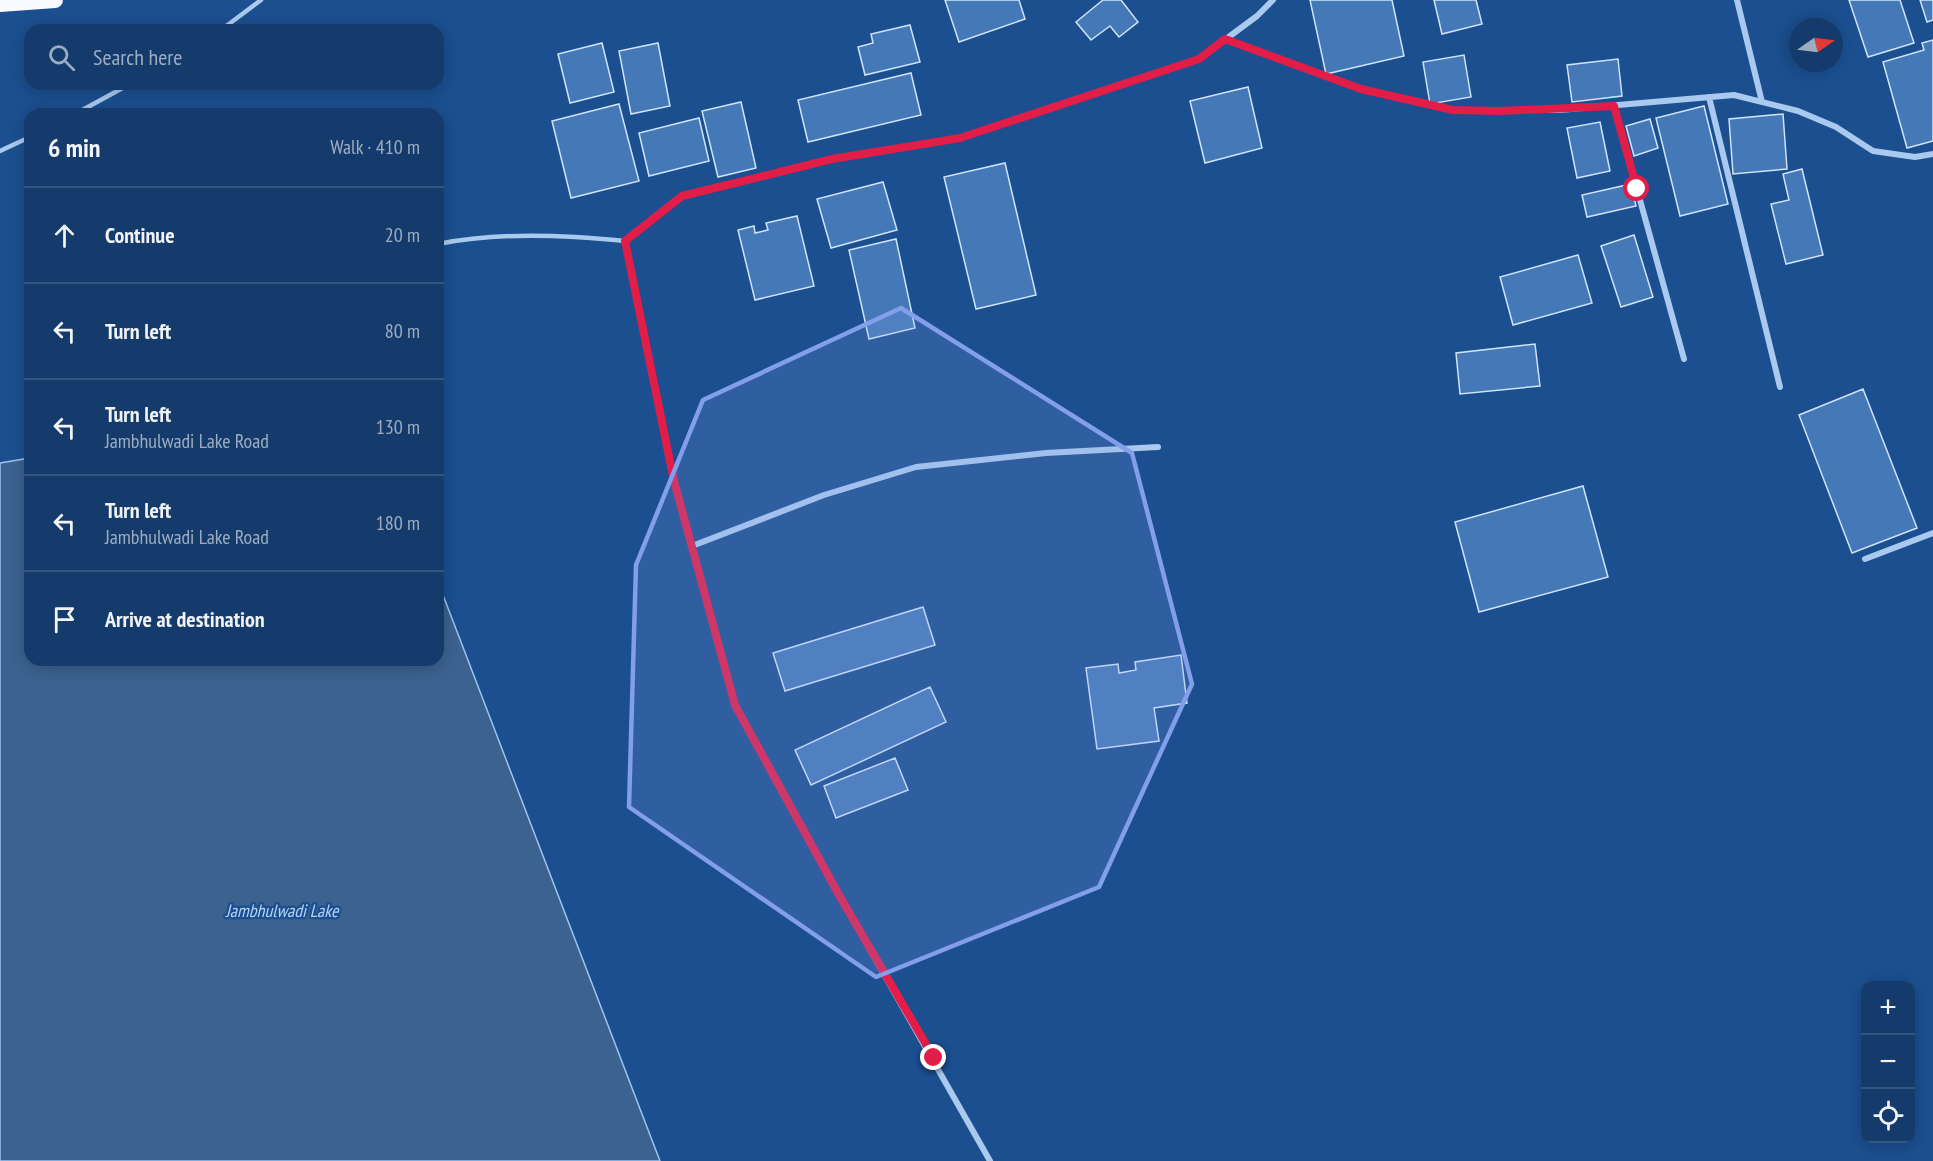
<!DOCTYPE html>
<meta charset="utf-8">
<style>
body{margin:0;font-family:"PT Sans Narrow",sans-serif;background:#1d4271;color:#f1f3f6}
.controls{position:absolute;right:18px;bottom:18px;display:grid;overflow:hidden;border-radius:12px;box-shadow:0 3px 15px #0003}
.controls button{width:54px;height:54px;display:grid;place-items:center;padding:0;border:0;border-bottom:2px solid #33557e;background:#143b6b;color:#f1f3f6;font:30px sans-serif}
.compass{position:absolute;left:1789px;top:18px;width:54px;height:54px;border-radius:50%;background:#143b6b;box-shadow:0 3px 15px #0003;rotate:76deg}
.stop{position:absolute;width:18px;height:18px;margin:-14px;border:4px solid #e11d48;border-radius:50%;background:#fff}
.stop.end{background:#e11d48;border-color:#fff;box-shadow:0 2px 6px #0008}
.list{margin:0;padding:0;list-style:none}
h2{display:flex;justify-content:space-between;align-items:center;height:78px;margin:0;padding:0 24px;font-size:26px}
h2 small{font-size:20px;font-weight:400;color:#9dadc1}
.list li{display:grid;grid-template-columns:39px 1fr auto;gap:18px;align-items:center;box-sizing:border-box;height:96px;padding:0 24px;border-top:2px solid #33557e}
.list b{display:block;font-size:22px;white-space:nowrap}
.list p{margin:0;font-size:20px;white-space:nowrap;color:#9dadc1}
.list em{font-size:20px;font-style:normal;color:#9dadc1}
.icon{flex:none;width:33px;height:33px;fill:none;stroke:currentColor;stroke-width:2;stroke-linecap:round;stroke-linejoin:round}
.map{position:relative;flex:none;width:1933px;height:1161px;overflow:hidden}
.search{position:absolute;background:#143b6b;box-shadow:0 3px 15px #0003;left:24px;top:24px;width:420px;height:66px;display:flex;align-items:center;gap:15px;box-sizing:border-box;padding:0 21px;border-radius:18px;color:#9dadc1;font-size:22px}
.panel{position:absolute;background:#143b6b;box-shadow:0 3px 15px #0003;left:24px;top:108px;width:420px;height:558px;border-radius:18px}
.map>svg:first-child{display:block}
</style>
<div class="map">
<svg width="1933" height="1161" viewBox="0 0 1933 1161">
<rect width="100%" height="100%" fill="#1b4f8f"/>
<!-- water -->
<path fill="#3c6290" stroke="#9cc4f0" stroke-width="1.5" d="M30,458V660H438V582L660,1161H0V463Z"/>
<!-- building -->
<path fill="#4478b7" stroke="#cfe3fa" stroke-width="1.5" d="M945,0H1019L1025,19L959,42Z
M1103,0H1121L1138,22L1119,37L1110,26L1091,40L1076,22Z
M1310,0H1392L1404,56L1326,74Z
M1434,0H1476L1482,24L1442,34Z
M1849,0H1900L1914,43L1868,57Z
M1920,0H1933V20L1927,22Z
M910,25L920,62L865,75L858,47L873,43L871,34Z
M1933,40V141L1907,148L1883,62L1924,50L1922,43Z
M602,43L614,92L570,103L558,54Z
M658,43L670,106L631,114L619,51Z
M1464,55L1471,97L1430,104L1423,62Z
M1618,59L1622,96L1572,102L1567,65Z
M911,73L921,115L808,142L798,100Z
M1248,87L1262,148L1205,163L1190,101Z
M741,102L756,168L718,177L702,111Z
M619,104L639,181L571,198L552,121Z
M1704,106L1728,204L1680,216L1656,118Z
M1783,114L1787,169L1733,174L1729,119Z
M699,118L709,161L649,176L639,133Z
M1650,119L1658,148L1634,156L1626,126Z
M1600,122L1610,171L1577,178L1567,128Z
M1005,163L1036,295L976,309L944,177Z
M1802,169L1823,255L1786,264L1771,204L1789,200L1783,174Z
M883,182L897,230L831,248L817,199Z
M1631,184L1636,206L1587,217L1582,195Z
M797,216L814,286L755,300L738,230L754,226L755,233L768,230L766,223Z
M1634,235L1653,297L1621,307L1601,246Z
M896,239L915,328L869,339L849,250Z
M1578,255L1592,303L1513,325L1500,277Z
M1535,344L1540,386L1460,394L1456,353Z
M1863,389L1917,528L1852,553L1799,415Z
M1583,486L1608,577L1479,612L1455,522Z
M923,607L935,645L785,691L773,653Z
M1181,655L1187,703L1154,708L1159,741L1097,749L1086,668L1118,664L1119,673L1136,670L1135,662Z
M930,687L946,722L811,785L795,750Z
M895,758L908,790L836,818L824,786Z"/>
<g fill="none" stroke-linecap="round" stroke-linejoin="round">
<!-- service -->
<path stroke="#a9c9ee" stroke-width="4.5" d="M221,30L261,0
M75,114L130,84
M0,151L30,137
M438,244C499,232 564,235 625,241"/>
<!-- minor -->
<path stroke="#a9c9ee" stroke-width="6" d="M1737,0L1762,102
M1225,39L1361,89L1453,110H1560L1734,95L1798,111L1836,127L1873,151L1915,157L1933,154
M1709,97L1780,387
M1614,106L1684,359
M692,546L824,495L916,467L1046,453L1158,447
M1865,559L1933,533
M990,1161L839,895L735,705L674,481L625,241L682,196L832,159L960,138L1199,59L1257,16L1273,0"/>
<!-- trunk -->
<path stroke="#f8faff" stroke-width="16" d="M0,4L55,0"/>
</g>
<g fill="none" stroke-linecap="round" stroke-linejoin="round">
<!-- route -->
<path stroke="#e11d48" stroke-width="8" d="M934,1058L839,895L735,705L674,481L625,241L682,196L832,159L960,138L1199,59L1225,39L1361,89L1453,110L1498,111L1614,106L1637,189"/>
</g>
<!-- marked area -->
<path fill="#839eea" fill-opacity="0.2" stroke="#839eea" stroke-width="4.5" stroke-linejoin="round" d="M901,308L1132,453L1192,684L1099,887L876,977L629,807L636,565L703,400Z"/>
<g text-anchor="middle" dominant-baseline="central" stroke-width="4.5" stroke-linejoin="round" paint-order="stroke">
<!-- water labels -->
<g font-size="18" font-style="italic" fill="#b5d3f5" stroke="#1b4f8f">
<text x="282" y="910">Jambhulwadi Lake</text>
</g>
</g>
</svg>
<div class="controls">
<button>+</button>
<button>−</button>
<button><svg class="icon" aria-label="locate" viewBox="0 0 24 24"><circle cx="12" cy="12" r="6"/><path d="M12 2v4M12 18v4M2 12h4M18 12h4"/></svg></button>
</div>
<svg class="compass" viewBox="-18 -18 36 36"><path d="M0-13l5 13h-10z" fill="#e53935"/><path d="M0 13l5-13h-10z" fill="#9dadc1"/></svg>
<div class="stop" style="left:1637px;top:189px"></div>
<div class="stop end" style="left:934px;top:1058px"></div>
<div class="search"><svg class="icon" aria-label="search" viewBox="0 0 24 24"><circle cx="10" cy="10" r="6"/><path d="M15 15l6 6"/></svg>Search here</div>
<section class="panel">
<h2>6 min<small>Walk · 410 m</small></h2>
<ul class="list">
<li><svg class="icon" aria-label="ahead" viewBox="0 0 24 24"><path d="M12 20V5M6 11l6-6 6 6"/></svg><div><b>Continue</b></div><em>20 m</em></li>
<li><svg class="icon" aria-label="left" viewBox="0 0 24 24"><path d="M17 20v-9H6M10 6l-5 5 5 5"/></svg><div><b>Turn left</b></div><em>80 m</em></li>
<li><svg class="icon" aria-label="left" viewBox="0 0 24 24"><path d="M17 20v-9H6M10 6l-5 5 5 5"/></svg><div><b>Turn left</b><p>Jambhulwadi Lake Road</p></div><em>130 m</em></li>
<li><svg class="icon" aria-label="left" viewBox="0 0 24 24"><path d="M17 20v-9H6M10 6l-5 5 5 5"/></svg><div><b>Turn left</b><p>Jambhulwadi Lake Road</p></div><em>180 m</em></li>
<li><svg class="icon" aria-label="arrive" viewBox="0 0 24 24"><path d="M6 21V4h12l-3 4 3 4H6"/></svg><div><b>Arrive at destination</b></div></li>
</ul>
</section>
</div>
